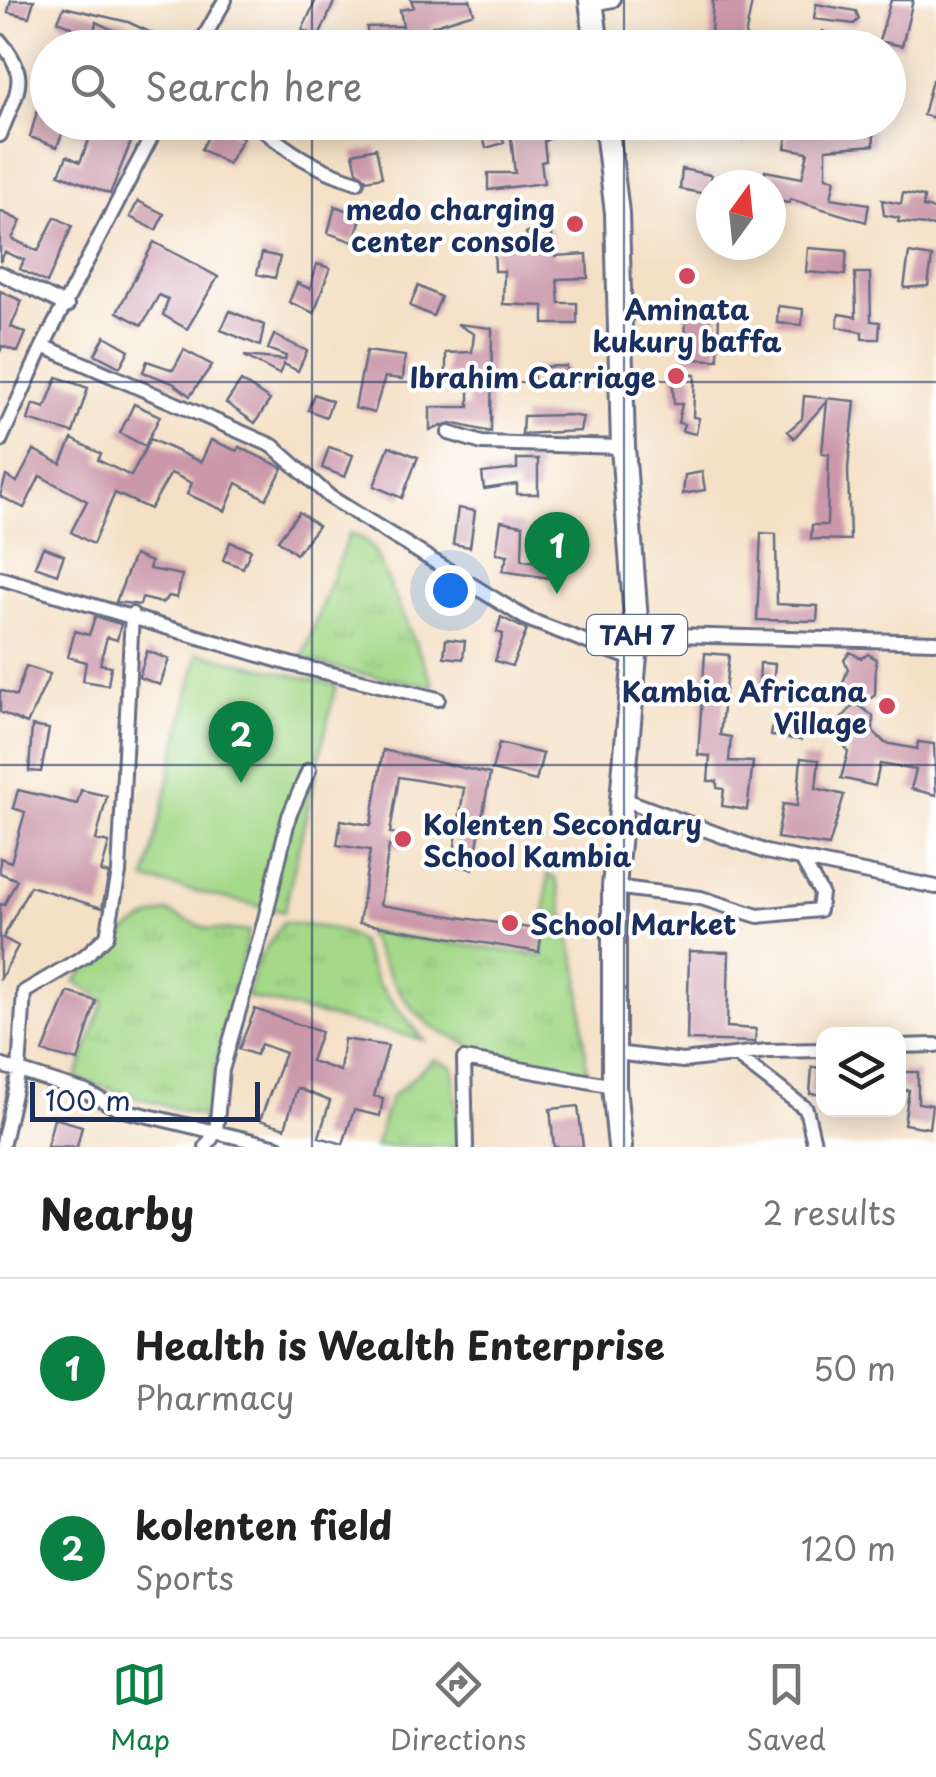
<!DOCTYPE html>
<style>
body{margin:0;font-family:"Playpen Sans",sans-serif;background:#f2f2f2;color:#222}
.controls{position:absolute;right:30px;bottom:30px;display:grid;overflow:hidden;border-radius:20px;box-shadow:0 5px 25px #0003}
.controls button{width:90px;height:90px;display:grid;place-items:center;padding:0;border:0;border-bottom:2px solid #e0e0e0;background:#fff;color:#222;font:50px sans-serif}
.compass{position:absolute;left:696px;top:170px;width:90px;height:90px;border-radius:50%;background:#fff;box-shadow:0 5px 25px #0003;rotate:15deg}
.scale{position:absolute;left:30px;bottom:25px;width:230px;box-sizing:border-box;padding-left:10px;border:5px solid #1b2f5e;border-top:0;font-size:28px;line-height:35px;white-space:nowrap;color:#1b2f5e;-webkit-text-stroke:8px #fff;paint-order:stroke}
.you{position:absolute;left:450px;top:590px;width:35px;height:35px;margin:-25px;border:8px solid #fff;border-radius:50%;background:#1a73e8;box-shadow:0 0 0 15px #1a73e833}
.badge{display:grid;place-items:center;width:65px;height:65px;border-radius:50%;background:#0b8043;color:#fff;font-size:32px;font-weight:700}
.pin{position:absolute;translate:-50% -82px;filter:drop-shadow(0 2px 5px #0008)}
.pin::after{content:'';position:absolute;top:52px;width:35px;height:30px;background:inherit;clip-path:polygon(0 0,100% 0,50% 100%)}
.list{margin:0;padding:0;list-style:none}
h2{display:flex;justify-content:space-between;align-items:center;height:130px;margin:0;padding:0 40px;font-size:42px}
h2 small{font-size:32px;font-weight:400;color:#767676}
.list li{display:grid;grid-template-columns:65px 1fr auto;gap:30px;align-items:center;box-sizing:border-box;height:180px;padding:0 40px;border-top:2px solid #e0e0e0}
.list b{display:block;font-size:38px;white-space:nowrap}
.list p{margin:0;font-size:32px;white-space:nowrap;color:#767676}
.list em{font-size:32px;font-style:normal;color:#767676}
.icon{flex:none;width:55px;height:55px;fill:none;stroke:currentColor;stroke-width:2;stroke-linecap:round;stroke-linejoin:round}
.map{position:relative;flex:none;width:936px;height:1147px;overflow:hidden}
.search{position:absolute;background:#fff;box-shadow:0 5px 25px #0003;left:30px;right:30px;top:30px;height:110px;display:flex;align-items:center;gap:25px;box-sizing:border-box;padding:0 35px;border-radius:55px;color:#767676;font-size:38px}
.sheet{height:490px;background:#fff}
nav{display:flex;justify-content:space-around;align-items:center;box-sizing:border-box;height:140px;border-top:2px solid #e0e0e0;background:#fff;font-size:28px;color:#767676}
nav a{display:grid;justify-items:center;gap:5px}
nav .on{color:#0b8043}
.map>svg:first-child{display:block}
</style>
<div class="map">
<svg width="936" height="1147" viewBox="0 0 936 1147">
<defs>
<pattern id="grass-tufts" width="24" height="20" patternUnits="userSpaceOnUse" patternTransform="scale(2.5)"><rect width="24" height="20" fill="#a4d989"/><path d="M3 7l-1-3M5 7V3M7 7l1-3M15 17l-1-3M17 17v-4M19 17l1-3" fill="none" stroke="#8dbb79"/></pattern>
</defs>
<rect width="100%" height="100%" fill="#fff"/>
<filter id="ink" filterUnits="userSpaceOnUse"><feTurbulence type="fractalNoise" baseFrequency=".01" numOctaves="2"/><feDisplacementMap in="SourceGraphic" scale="20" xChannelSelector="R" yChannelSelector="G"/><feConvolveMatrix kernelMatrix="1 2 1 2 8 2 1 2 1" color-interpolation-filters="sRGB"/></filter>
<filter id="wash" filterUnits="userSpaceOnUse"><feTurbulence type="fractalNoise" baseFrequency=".0048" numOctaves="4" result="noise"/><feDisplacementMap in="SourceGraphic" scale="40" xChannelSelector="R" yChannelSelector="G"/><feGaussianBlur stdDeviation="2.25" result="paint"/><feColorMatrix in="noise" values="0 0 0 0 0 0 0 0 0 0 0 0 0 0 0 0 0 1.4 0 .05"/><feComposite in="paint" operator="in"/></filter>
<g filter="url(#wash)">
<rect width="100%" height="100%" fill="#f4e0c5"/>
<!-- grass -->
<path fill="url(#grass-tufts)" stroke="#608474" stroke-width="2.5" d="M349,533L365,540L375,552L434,686L349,672L302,658Z
M548,874L556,880L579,976L587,1072L476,1052C465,1038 443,1037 429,1024C400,1001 383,963 365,931L542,956Z
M167,912L208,929L249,931L215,1069L210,1119L76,1079L104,1000L75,981C101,953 129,921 167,912Z
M283,922C311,929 334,922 359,941L377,983L424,1040L247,997L257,962Z
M434,1059L453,1067L460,1147H375L390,1098Z"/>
<!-- pitch -->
<path fill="#a4d989" stroke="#608474" stroke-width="2.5" d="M198,653L336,685L284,912L146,880Z"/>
<g id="blocks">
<!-- building -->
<path fill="#cb98aa" d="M11,0H34L29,17L8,12Z
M316,0H335L319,37L302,30Z
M411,0H470L474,13L432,26L434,47H367V27L403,26L400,10L414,7Z
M713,0L752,2L743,48H710Z
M891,0H913L902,46L879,41Z
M816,4L856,11L859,19L854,24L814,19Z
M64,7L128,22L184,48H151L96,22L90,48H67L72,27L58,21Z
M823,31L854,48H814Z
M46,78L48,122H139L110,194L59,174L67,156L80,162L89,140L65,126L57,147L30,137Z
M932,80L936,81V118L923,115Z
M479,122H498L504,143L486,148Z
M544,122L549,139L544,141L546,161L541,162L544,183L488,190V173H515L510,130Z
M678,122H745L742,140L678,130Z
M216,123L243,138L228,164L201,149Z
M873,127L874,145L826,149V177L835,179L831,198L869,204L866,222L790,199L789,203L771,200V185H762L765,171L802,178L808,152L785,148L788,130Z
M376,148L382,177L367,180L357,171L353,153Z
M682,169L711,175V195L680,189Z
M903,193L924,197L923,207L936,210V226L898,222L899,218L884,215L882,200L901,204Z
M138,201L164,214L156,230L130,217Z
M335,206L362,216L353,242L328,233Z
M0,211L21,221L12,239L38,251L55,217L72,226L47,283L20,269L24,260L5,252L0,262Z
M551,229L555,256L587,254L588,278L557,279L559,303H577V324H544V306L503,304L504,271H495L494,244H528L526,233Z
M154,242L218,277L187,329L163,315L168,299L159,295L142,325L117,312Z
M808,248L847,251L845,275L806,272Z
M262,253L280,257L275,278L257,274Z
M909,253L932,257L928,286L904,288Z
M317,264L330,268L314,313L289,302L297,283L310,289Z
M855,273H870L871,321L880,322L879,339H862V332L837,327L839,314L856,317Z
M418,286L441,297L433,316L410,306Z
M0,291L22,301L11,327L26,333L18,352L2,346L0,352Z
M686,305H719L718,360L685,359Z
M778,306L803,309L802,325L777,323Z
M230,311L264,325L260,346L221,330Z
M457,324L492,328L491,432L451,423L430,430V407H469V376H446V353L472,352L474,334Z
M274,335L307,351L298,371L284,364L279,374L244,356L285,360L286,356L268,349Z
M105,336L129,350L120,367L95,354Z
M184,350L212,365L190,396L173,383L143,372L147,361L173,370Z
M366,351L405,356L403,379L385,377L374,413L355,408Z
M566,366L567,386L534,388V367Z
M672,372L695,375L693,417L699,418L696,434L682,431L684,424L678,423L682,404H674Z
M57,377L88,388L73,433L28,420L33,404L45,408Z
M241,381L270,400L255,423L226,403Z
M314,394L332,401L326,417L308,410Z
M804,396L855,401L848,468L850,540L811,539L812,525H827L829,454L822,453L827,401L794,438L788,431L802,419Z
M134,404L160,416L145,446L120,433Z
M568,415L583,417L580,431L522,434L523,416Z
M72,439L101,454L98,460L131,476L150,439L201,462L211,440L237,451L239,447L283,468L266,499L237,483L225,511L187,494L192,483L171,473L150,509L115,493L93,544L71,532L87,501L40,476L24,508L0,496L6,476L17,482L34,450L61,464Z
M389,446L418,457L402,498L374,486Z
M329,447L353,455L345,477L322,468Z
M517,459H538V494H517V484L484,489L482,473L517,469Z
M702,472L705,490L683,494L685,475Z
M458,508L475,511L470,547L453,544Z
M299,512L318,526L296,554L278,540Z
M501,521L523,525L522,560L555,564L549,578L502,571L508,555L496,553Z
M761,533L776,534L777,604L818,606L817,621L757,620Z
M230,542L251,550L243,568L223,560Z
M43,547L64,555L57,574L35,566Z
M134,555L151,562L149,569L182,575L177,598L169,596L162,603L142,598L140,605L116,602Z
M95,617L121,624L117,640L107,637L100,664L111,666L108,685L83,681L86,662L68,657L75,631L89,635Z
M501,617L527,630L512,666L495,661L503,634L497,632Z
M446,639L465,641L463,659L444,657Z
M147,651L169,659L160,685L139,677Z
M850,652L861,658L868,654L876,659L875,695L860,706L873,716V731L885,743L917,749L918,742L934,744L936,795L911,789L916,770L880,764L875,786L841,778L848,752L842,741L846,729L842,718L853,706L840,691L848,669L844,660Z
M705,653L729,655L720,735L731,737L729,761L753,762L747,810L722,806L724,789L717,788V781H708L710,756L698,755Z
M760,663L775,664L773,686H759Z
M26,666L50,674L27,724L0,712V690L16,696Z
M773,722L803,727L801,740L771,736Z
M32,726L49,729L41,772L29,771Z
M499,743L543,754L536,781L492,770Z
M383,750L490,774L473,869L452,865L464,788L399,777L390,833L406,835L404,848L389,846L380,905L542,930L539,952L359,923L370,850L337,845L341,820L371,825Z
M801,758L819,760L816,788L844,795L829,846L777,838L783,804L797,806Z
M18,790L77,804L81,790L107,796L96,840L109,843L101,872L109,874L102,908L30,886L3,938L18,946L0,980V904L4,905L17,880L0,873V858L11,862L25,812L13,808Z
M689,951L729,952L727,1027L756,1029L755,1042L687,1040Z
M68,992L96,1001L78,1061L43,1052Z
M255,1009L321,1032L311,1061L340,1071L344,1039L388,1046L374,1096L383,1098L380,1116L354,1110L343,1144L319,1137L330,1101L297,1088L285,1128L260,1120L285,1053L261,1044L256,1055L239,1049Z
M812,1067L824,1068V1094H810Z
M901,1072H918V1103L932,1105L929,1128L904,1124L909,1090H901Z
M578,1106L583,1147H554L550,1109Z
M54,1118L82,1126L77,1147H47Z"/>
</g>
</g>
<g filter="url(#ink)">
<use href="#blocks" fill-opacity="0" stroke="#676d82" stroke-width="2.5"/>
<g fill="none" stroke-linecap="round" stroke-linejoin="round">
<!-- street casing -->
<g stroke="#676d82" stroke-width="18">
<path id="street" d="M592,4L613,0
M0,41C32,79 16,92 0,135
M198,48L225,0
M254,122C287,151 315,169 357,182
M0,273L67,306
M43,346L273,446L330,497L527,619L637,661
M449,433L482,443L623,447
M0,441L43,346L159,122
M0,578L290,664L438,699
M132,614L119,873L107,936L85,956L24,992L19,1071L86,1092L119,1109L278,1147
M637,634L936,642
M623,799L766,852L936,887
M614,887L701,898L758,916L819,910L821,893L802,860
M898,1046L936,1045
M615,1053L683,1061L767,1051L824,1050
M737,1056L806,1109L815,1147
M0,1065L19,1071L2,1147
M206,1147L216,1131L222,1070L264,923L289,816L309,770
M466,1147L464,1059L614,1086"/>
</g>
<!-- highway casing -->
<g stroke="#676d82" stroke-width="28">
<path id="highway" d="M591,0L597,48
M606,122L617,213L623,447L637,634L614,887V1086L620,1147"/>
</g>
<!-- street -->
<use href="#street" stroke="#fff" stroke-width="12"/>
<!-- highway -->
<use href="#highway" stroke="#fff" stroke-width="22"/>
</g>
</g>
<!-- grid -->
<path fill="none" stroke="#1b2f5e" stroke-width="2.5" stroke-opacity="0.55" d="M312,0V48M624,0V48M312,122V1147M624,122V1147M0,382H936M0,765H936"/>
<!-- markers -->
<g fill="#d1495b" stroke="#fff" stroke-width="4">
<circle cx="575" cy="224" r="10"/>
<circle cx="687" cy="276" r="10"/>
<circle cx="676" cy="376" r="10"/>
<circle cx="887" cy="706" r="10"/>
<circle cx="403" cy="839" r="10"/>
<circle cx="510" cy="923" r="10"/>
</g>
<g text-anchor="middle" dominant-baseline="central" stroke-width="8" stroke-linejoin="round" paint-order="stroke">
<!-- shield labels -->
<rect fill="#fff" stroke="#5f6d8e" stroke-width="2.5" x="587" y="615" width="100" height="40" rx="8"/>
<g font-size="25" font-weight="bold" fill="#1b2f5e">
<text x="637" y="635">TAH 7</text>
</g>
<!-- poi labels -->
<g font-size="28" font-weight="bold" fill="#1b2f5e" stroke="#fff" text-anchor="end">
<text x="555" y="208">medo charging<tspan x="555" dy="32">center console</tspan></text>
<text x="687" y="308" text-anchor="middle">Aminata<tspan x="687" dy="32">kukury baffa</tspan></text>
<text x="656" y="376">Ibrahim Carriage</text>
<text x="867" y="690">Kambia Africana<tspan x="867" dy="32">Village</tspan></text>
<text x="423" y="823" text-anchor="start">Kolenten Secondary<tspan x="423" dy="32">School Kambia</tspan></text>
<text x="530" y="923" text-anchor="start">School Market</text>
</g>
</g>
</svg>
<div class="controls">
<button><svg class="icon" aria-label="layers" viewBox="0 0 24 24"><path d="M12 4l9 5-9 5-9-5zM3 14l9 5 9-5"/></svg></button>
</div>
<svg class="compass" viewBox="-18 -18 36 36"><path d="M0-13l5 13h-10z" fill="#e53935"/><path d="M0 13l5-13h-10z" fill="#767676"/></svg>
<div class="scale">100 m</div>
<div class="you"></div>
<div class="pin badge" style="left:557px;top:594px">1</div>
<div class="pin badge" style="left:241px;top:783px">2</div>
<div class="search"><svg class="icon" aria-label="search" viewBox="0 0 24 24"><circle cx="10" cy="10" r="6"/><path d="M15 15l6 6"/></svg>Search here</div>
</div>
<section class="sheet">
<h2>Nearby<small>2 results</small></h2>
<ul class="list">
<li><span class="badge">1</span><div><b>Health is Wealth Enterprise</b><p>Pharmacy</p></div><em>50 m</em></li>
<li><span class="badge">2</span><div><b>kolenten field</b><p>Sports</p></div><em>120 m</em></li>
</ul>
</section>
<nav>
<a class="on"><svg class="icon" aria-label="map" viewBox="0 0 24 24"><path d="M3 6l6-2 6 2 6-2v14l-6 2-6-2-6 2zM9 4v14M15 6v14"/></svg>Map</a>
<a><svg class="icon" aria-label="directions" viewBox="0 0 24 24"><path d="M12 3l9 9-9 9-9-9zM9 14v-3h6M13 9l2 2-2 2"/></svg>Directions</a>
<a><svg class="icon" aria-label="saved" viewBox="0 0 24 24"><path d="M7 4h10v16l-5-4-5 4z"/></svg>Saved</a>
</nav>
